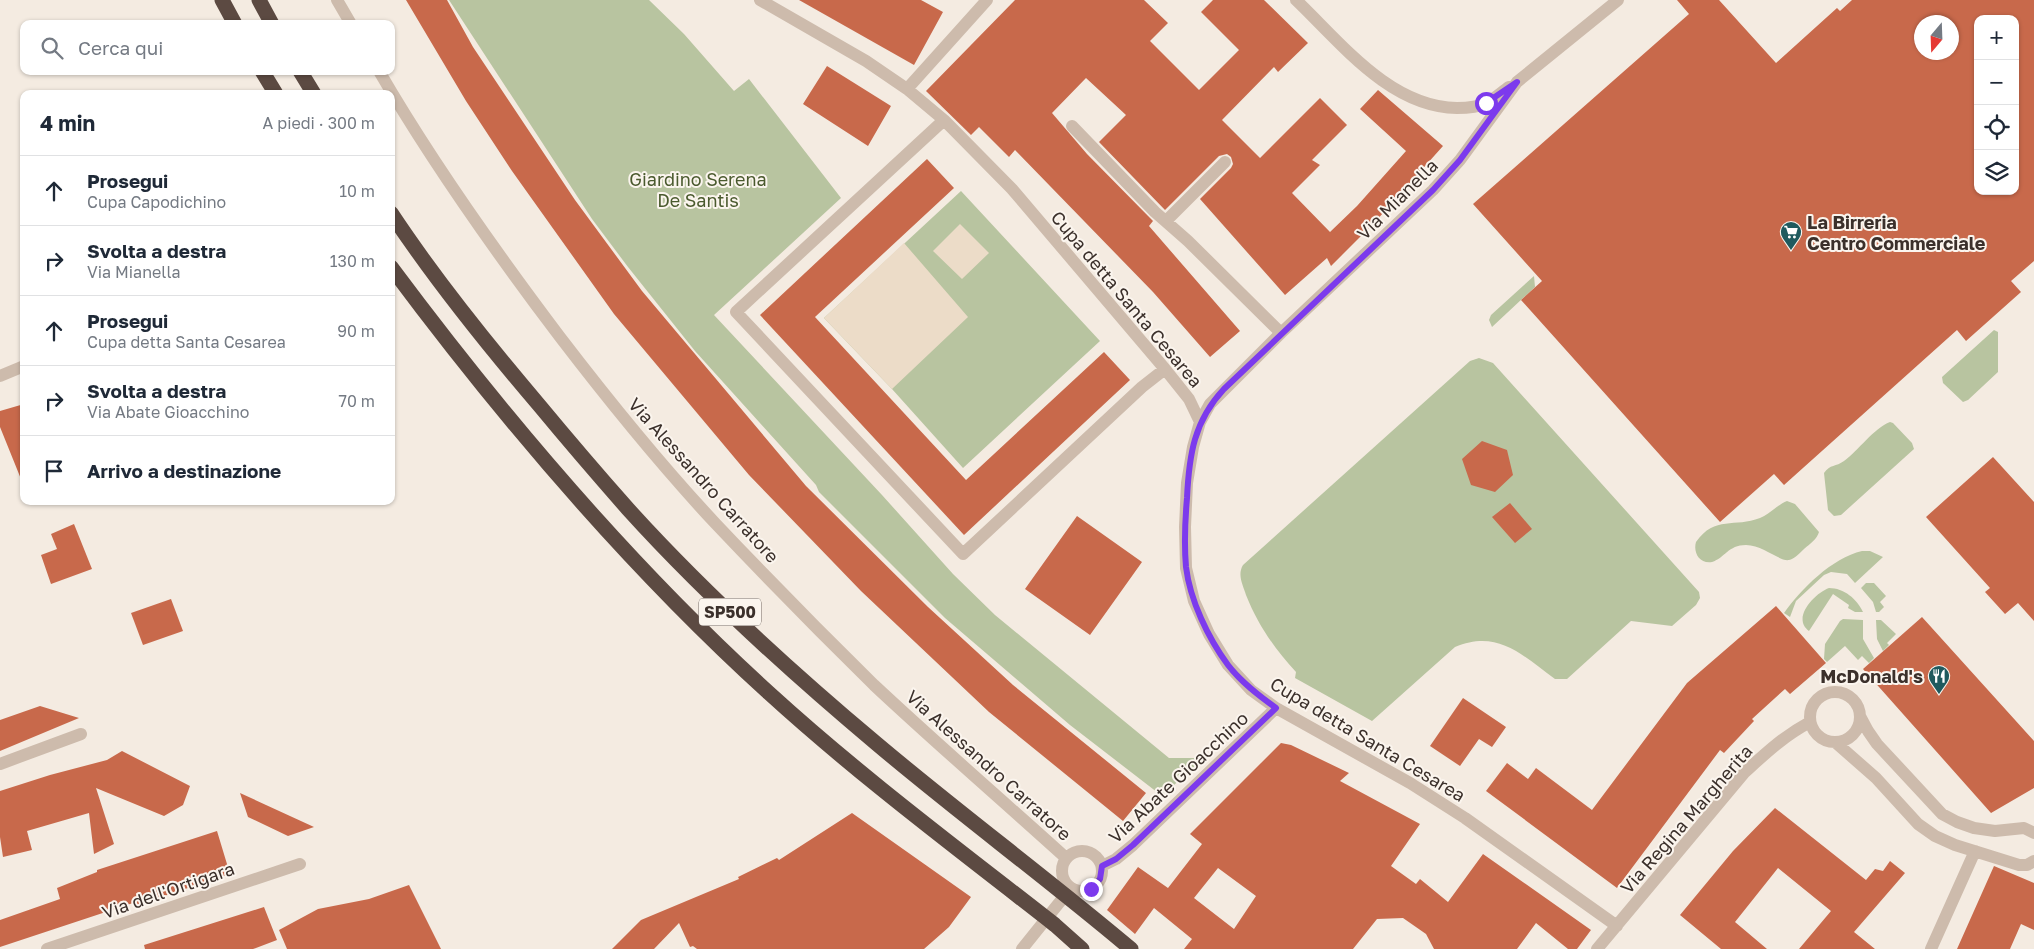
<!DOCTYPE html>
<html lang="it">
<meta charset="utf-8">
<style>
body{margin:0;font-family:"Golos Text",sans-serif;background:#f6f6f7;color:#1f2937}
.controls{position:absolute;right:15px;top:15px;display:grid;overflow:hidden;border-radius:10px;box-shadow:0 1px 4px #0004}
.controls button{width:45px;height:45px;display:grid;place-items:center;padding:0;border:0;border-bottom:1px solid #e0e1e3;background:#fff;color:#1f2937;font:25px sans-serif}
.compass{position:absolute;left:1914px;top:15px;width:45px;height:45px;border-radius:50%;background:#fff;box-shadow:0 1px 4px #0004;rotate:199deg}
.stop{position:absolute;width:15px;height:15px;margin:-11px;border:4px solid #7c3aed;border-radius:50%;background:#fff}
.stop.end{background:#7c3aed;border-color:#fff;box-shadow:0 1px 5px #0008}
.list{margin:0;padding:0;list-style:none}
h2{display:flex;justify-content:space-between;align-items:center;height:65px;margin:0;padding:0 20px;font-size:21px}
h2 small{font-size:16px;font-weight:400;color:#747a83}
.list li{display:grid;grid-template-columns:32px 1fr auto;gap:15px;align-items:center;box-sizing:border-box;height:70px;padding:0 20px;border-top:1px solid #e0e1e3}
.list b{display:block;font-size:19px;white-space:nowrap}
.list p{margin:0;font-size:16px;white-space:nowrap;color:#747a83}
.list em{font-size:16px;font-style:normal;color:#747a83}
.icon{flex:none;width:28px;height:28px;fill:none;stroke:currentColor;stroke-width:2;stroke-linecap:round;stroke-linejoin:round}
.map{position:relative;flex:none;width:2034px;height:949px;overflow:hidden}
.search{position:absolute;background:#fff;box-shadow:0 1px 4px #0004;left:20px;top:20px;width:375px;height:55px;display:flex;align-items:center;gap:12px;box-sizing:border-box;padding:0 18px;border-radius:10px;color:#747a83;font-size:19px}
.panel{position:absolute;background:#fff;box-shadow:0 1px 4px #0004;left:20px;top:90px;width:375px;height:415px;border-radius:10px}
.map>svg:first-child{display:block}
</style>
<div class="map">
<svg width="2034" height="949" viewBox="0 0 2034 949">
<rect width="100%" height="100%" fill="#f4ebe1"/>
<!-- green -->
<path fill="#b8c4a0" d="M449,0H649L684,34L734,91L749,79L841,198L714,315L882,495L953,574L995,615L1169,758H1195L1197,764L1162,796L1070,725L945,618L819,492L816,485L695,351L628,267L592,219Z
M961,191L1100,341L963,468L892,389L824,318Z
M1534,276L1535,287L1492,327L1489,320L1491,315Z
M1994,330L1998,332V372L1968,400L1963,402L1943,383L1942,377Z
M1479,358L1493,363L1699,592L1700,598L1696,605L1672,626L1631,621L1567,679H1555C1522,655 1498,629 1455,647L1372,721L1295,678L1296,672C1274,648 1258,625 1246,595C1243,585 1237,575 1243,565L1470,361Z
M1890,422L1893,423L1912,443L1914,449L1841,515L1834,516L1828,510L1824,473C1830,464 1836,467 1844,461C1858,451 1874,428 1890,422Z
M1787,501L1795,504L1819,532C1817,539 1810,544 1804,549C1800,553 1794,559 1789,560C1780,562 1763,545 1746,545C1728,545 1725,558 1712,562C1699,564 1693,552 1696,542C1715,515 1735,528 1760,518C1770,514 1777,505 1787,501Z
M1862,551H1870L1883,557L1855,583L1847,574L1831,572L1824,575L1796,601L1790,617L1784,613C1801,589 1832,558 1862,551Z
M1866,583H1874L1886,596L1880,602L1884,607L1879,612H1876L1873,602L1861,588Z
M1829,588C1844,588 1857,599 1863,612H1855L1848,608L1849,605L1833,594L1809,631C1791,618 1815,593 1829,588Z
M1843,619L1863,620V639L1874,658L1869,663L1862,656L1858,660L1845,646L1827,662L1824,659L1825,644L1840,621Z
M1876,620H1881L1896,634L1887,643L1889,645L1883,651L1877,639Z"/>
<!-- plaza -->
<path fill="#ecdcc8" d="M960,224L989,253L962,279L933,251Z
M904,243L968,317L892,389L824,318Z"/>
<!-- building -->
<path fill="#c8694b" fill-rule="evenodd" d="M406,0H447L473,47L575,200L642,291L806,486L928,607L1013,685L1146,793L1123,821L989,712L861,591L749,475L614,314L512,171L466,101Z
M799,0H921L943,12L914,65Z
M1015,0H1144L1168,23L1150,41L1199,90L1239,50L1201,12L1213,0H1264L1308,43L1278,72L1274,67L1222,120L1260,158L1320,98L1347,125L1312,160L1320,165L1292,193L1330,232L1357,206L1406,151L1360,109L1378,90L1443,146L1375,222L1331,266L1327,258L1285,295L1200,199L1231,168L1233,164L1231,157L1227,154L1219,156L1165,210L1099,142L1126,115L1086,78L1052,113L1087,154L1153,221L1149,226L1240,331L1210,357L1153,292L1015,150L1009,157L979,127L971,135L926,91Z
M1677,0H1719L1776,63L1837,8L1840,11L1852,0H2034V261L2011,281L2021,292L1966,341L1957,330L1784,485L1774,474L1720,522L1521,300L1542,281L1473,204L1689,14ZM1978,19H2015V191H1978ZM1922,22H1952V52H1922Z
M827,66L891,106L868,146L803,104Z
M927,159L954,188L815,317L966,480L1104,352L1130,380L964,535L760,315Z
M24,404V484H23L0,427V411Z
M1482,441L1507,450L1513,475L1495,492L1471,485L1462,459Z
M1993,457L2034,502V621L2018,603L2005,614L1985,592L1990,588L1926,517Z
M1510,503L1532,529L1515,543L1492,517Z
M1077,516L1142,562L1090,635L1025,589Z
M74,524L92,569L51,584L41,555L57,549L51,534Z
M171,599L183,631L143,645L131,613Z
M1776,606L1826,663L1790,694L1785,689L1752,719L1754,721L1724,753L1720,750L1617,888L1486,791L1507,763L1528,779L1536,768L1592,810L1687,683Z
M1922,617L2034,741V788L1991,813L1863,669Z
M1463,698L1506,727L1492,747L1479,739L1460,766L1430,746Z
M40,706L79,718L0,751V720Z
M1281,743L1291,745L1349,773L1340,781L1420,824L1391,866L1416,884L1420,879L1448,902L1483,854L1591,930L1577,949H1568L1536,923L1517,949H1434L1426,934L1403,918L1377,919L1353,949H1184L1192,939L1154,908L1135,934L1107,910L1138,867L1168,888L1202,844L1190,834ZM1218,868L1256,896L1234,929L1194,898Z
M122,751L190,786L183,805L164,816L96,788L114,844L94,854L89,813L27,831L32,850L3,857L0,837V791L50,775L107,760Z
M240,793L314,827L288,836L248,817Z
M1775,808L1866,880L1875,869L1883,871L1890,861L1905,873L1854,932L1875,949H1799L1831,911L1778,868L1735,922L1767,949H1721L1680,915L1733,851Z
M852,813L971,897L949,927L924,949H697L693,946L690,947L679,923L654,949H612L641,920L739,879L738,877L777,858L779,860Z
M217,831L230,874L134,906L133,903L0,947V920L60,899L57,888L97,872V870Z
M1994,866L2034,883V930L2021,924L2010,949H1957Z
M409,885L441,949H287L279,930L318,909L369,899Z
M264,907L277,940L253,949H145L144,945Z"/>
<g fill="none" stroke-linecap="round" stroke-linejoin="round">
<!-- minor -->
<path stroke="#cdbbac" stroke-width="12" d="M337,0L351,24
M760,0L866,61L907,89L944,120L1012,189L1165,369L1189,399L1200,422
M1296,0C1341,43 1390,107 1457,108C1466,108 1478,107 1487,103C1494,99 1502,92 1509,87
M379,71C433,164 495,251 560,337C609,401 660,464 715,523C767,578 820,632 874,685C937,744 1002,800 1066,858
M907,89L987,0
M944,120L736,312L963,554L1142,387L1165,369
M1072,126L1155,212L1188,241L1281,333
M1166,221L1225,162
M0,376L24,366
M1810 717a25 25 0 1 1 50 0a25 25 0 1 1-50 0Z
M1860,716L1868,731L1877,744L1942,814L1957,822L1974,828L1995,831L2024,828L2034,833
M1835,742L1876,778L1918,824L1935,836L1955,845L2019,865H2027L2034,861
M0,764L81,734
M1062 871a20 20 0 1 1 40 0a20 20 0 1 1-40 0Z
M1102,866L1116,859L1133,845L1276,708
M1617,926L1465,818L1410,783L1276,708L1251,690L1228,665L1209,634L1194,601L1186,568L1185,527L1187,483L1193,447L1200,422L1210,404L1281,333L1433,190L1460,160L1517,82L1618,0
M47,949L300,864
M1022,949L1071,888
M1597,949L1745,772C1767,752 1784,736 1810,722
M1931,949L1975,851"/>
<!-- highway -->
<path stroke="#5c4a42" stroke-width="15" d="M222,0L235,24
M259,0L272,24
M262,71L276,94
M300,71L314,94"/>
<!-- highway-bridge -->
<path stroke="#5c4a42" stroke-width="15" d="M391,213C436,281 487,344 539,405C568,440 598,475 628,509C704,593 790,671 877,744C960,814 1048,879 1131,949
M391,267C505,420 628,565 769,693C860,776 958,849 1055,925L1082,949"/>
</g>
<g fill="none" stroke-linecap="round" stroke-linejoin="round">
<!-- route -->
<path stroke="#7c3aed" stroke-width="6" d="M1091,889L1100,879L1102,866L1116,859L1133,845L1276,708C1258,695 1241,682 1228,665C1208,638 1190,600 1186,567C1184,544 1185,521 1187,498C1189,455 1194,421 1224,389L1433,190L1460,160L1517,82L1486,103"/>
</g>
<!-- icons -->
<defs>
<g id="supermarket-pin" transform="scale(1.125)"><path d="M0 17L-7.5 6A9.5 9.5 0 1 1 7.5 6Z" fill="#1f5a5e" stroke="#fbf5ee"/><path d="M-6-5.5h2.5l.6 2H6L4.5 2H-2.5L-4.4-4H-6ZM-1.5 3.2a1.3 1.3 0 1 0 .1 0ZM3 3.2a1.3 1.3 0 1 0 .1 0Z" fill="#fff"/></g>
<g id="restaurant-pin" transform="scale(1.125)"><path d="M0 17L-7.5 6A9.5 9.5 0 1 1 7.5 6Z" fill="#1f5a5e" stroke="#fbf5ee"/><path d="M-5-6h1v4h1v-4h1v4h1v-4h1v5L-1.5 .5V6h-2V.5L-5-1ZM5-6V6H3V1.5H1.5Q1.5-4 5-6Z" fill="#fff"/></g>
</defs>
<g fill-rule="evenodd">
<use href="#supermarket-pin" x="1791" y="232"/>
<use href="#restaurant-pin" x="1939" y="676"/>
</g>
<g text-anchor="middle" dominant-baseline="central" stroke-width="4" stroke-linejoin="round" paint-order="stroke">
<!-- shield labels -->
<rect fill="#fbf5ee" stroke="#756b66" stroke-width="1" x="699" y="598.5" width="62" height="27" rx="4"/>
<g font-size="16" font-weight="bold" fill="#3b302b">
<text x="730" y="612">SP500</text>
</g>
<!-- park labels -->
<g font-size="18" fill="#4a5a2e" stroke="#fbf5ee">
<text x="698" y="179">Giardino Serena<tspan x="698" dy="21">De Santis</tspan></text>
</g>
<!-- street labels -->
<g font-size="18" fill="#3b302b" stroke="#fbf5ee">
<text transform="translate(1397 199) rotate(-45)">Via Mianella</text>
<text transform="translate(1127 299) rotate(50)">Cupa detta Santa Cesarea</text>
<text transform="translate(704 480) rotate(48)">Via Alessandro Carratore</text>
<text transform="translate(1368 739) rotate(31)">Cupa detta Santa Cesarea</text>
<text transform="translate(989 765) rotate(42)">Via Alessandro Carratore</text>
<text transform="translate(1178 777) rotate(-43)">Via Abate Gioacchino</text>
<text transform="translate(1686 819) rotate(-49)">Via Regina Margherita</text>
<text transform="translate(168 890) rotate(-19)">Via dell'Ortigara</text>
</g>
<!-- poi labels -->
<g font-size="18" font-weight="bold" fill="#3b302b" stroke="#fbf5ee" text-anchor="start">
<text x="1807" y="222">La Birreria<tspan x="1807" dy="21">Centro Commerciale</tspan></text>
<text x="1923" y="676" text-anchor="end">McDonald's</text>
</g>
</g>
</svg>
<div class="controls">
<button>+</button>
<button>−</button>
<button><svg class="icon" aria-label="locate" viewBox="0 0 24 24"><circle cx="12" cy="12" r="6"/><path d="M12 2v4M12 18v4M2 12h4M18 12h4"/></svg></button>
<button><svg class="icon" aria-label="layers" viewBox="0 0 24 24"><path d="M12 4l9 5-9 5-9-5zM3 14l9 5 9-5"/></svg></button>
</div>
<svg class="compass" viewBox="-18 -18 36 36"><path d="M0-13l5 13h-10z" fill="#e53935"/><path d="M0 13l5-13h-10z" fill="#747a83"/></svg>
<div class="stop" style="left:1486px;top:103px"></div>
<div class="stop end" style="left:1091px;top:889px"></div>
<div class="search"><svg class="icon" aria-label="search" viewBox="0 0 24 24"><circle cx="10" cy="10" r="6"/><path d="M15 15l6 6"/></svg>Cerca qui</div>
<section class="panel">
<h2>4 min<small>A piedi · 300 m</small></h2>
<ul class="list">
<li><svg class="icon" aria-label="ahead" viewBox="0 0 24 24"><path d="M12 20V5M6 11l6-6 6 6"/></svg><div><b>Prosegui</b><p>Cupa Capodichino</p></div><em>10 m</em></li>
<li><svg class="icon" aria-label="right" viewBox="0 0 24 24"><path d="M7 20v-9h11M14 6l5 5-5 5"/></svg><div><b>Svolta a destra</b><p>Via Mianella</p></div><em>130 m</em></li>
<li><svg class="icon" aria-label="ahead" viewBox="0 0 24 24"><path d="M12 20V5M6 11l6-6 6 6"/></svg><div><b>Prosegui</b><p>Cupa detta Santa Cesarea</p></div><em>90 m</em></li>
<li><svg class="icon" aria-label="right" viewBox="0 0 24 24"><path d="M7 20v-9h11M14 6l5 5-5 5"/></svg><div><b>Svolta a destra</b><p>Via Abate Gioacchino</p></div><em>70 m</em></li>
<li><svg class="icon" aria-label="arrive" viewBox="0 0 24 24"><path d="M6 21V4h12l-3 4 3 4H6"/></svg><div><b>Arrivo a destinazione</b></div></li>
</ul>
</section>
</div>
